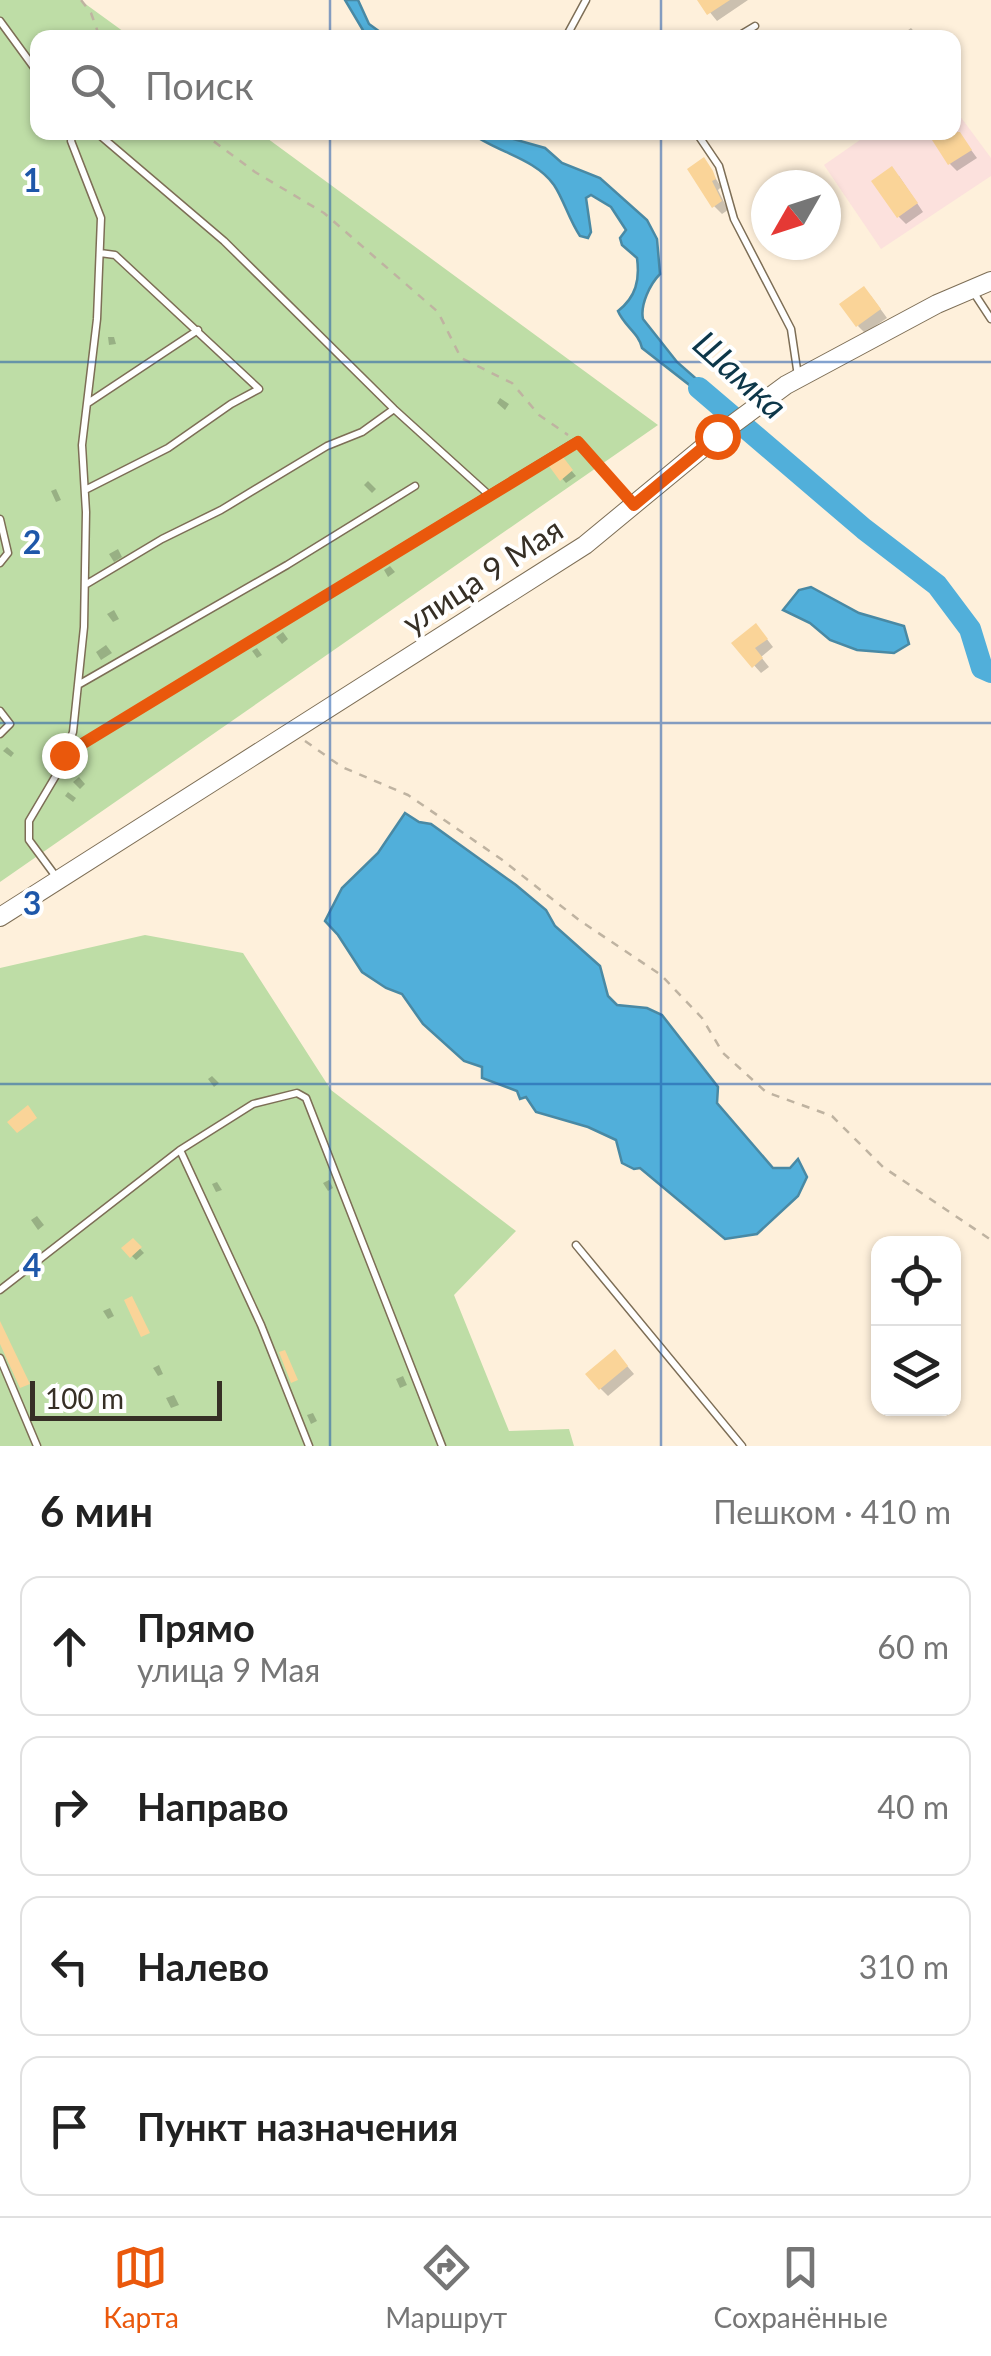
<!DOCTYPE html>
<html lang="ru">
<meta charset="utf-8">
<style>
body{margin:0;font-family:Lato,sans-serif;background:#f6f6f6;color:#222}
.controls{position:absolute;right:30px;bottom:30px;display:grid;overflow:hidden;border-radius:20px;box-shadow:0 2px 8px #0004}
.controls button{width:90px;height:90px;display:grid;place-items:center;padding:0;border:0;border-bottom:2px solid #e0e0e0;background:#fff;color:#222;font:50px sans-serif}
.compass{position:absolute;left:751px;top:170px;width:90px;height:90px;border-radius:50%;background:#fff;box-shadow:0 2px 8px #0004;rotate:231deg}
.scale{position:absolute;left:30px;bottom:25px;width:192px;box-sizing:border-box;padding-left:10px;border:5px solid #362f25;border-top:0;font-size:28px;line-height:35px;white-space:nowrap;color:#362f25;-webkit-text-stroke:8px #fff;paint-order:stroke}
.stop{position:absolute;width:30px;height:30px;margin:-22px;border:8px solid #ea580c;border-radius:50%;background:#fff}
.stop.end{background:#ea580c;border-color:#fff;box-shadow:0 2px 10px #0008}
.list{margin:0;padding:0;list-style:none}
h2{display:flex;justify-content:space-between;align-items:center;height:130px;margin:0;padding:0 40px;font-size:42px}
h2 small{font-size:32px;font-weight:400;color:#767676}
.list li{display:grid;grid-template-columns:65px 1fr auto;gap:30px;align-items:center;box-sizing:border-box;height:140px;margin:0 20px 20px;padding:0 20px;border:2px solid #e0e0e0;border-radius:20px}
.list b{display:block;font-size:38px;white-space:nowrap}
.list p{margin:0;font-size:32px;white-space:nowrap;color:#767676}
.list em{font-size:32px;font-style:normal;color:#767676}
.icon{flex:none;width:55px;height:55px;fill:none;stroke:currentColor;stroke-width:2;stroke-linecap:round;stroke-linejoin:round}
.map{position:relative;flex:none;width:991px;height:1446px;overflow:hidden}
.search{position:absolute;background:#fff;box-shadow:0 2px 8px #0004;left:30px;right:30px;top:30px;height:110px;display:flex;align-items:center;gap:25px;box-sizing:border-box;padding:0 35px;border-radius:20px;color:#767676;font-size:38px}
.sheet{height:770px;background:#fff}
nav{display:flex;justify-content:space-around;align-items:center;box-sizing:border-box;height:140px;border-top:2px solid #e0e0e0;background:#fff;font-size:28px;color:#767676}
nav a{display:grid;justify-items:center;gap:5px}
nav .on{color:#ea580c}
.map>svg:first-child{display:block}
</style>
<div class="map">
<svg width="991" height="1446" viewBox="0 0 991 1446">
<rect width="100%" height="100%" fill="#fef0db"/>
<!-- commercial -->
<path fill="#fce1dd" d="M954,108L991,158V176L881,249L824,165L870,133L954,132Z"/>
<!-- green -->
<path fill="#bedda6" d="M0,0H80L131,37L38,38V132L260,133L658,425L0,882Z
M145,935L243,953L331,1090L516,1231L454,1295L509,1431L569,1429L574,1446H0V968Z"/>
<!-- water -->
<path fill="#51afda" stroke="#4989a4" stroke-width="2.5" d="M345,0H358L369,24L387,37H367Z
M471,133H492L545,148L562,163L600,178L647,220L657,239L660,274C650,284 640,305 643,319L677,362L725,404L716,410L706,398L642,348C639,333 624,326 618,311C636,297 640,280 637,258L622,245L620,238L626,230L611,207L591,195L586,198L591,232L588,238L580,236C569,220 564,200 554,185C535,158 496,152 471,133Z
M811,587L859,613L904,626L909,644L894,653L857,650L830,640L810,623L783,610L799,590Z
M405,813L419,822L431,824L516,885L546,910L555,926L600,966L608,996L617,1005L647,1008L662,1015L718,1087L717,1103L773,1168H790L798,1159L807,1177L798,1196L757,1234L725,1239L640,1168L634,1169L622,1163L616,1140L588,1127L536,1112L526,1097L520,1099L517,1091L482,1078V1067L464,1061L423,1024L402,994L386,988L362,972L338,935L325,921L342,888L378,853Z"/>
<!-- shadow -->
<path fill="#0003" d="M700,0H748L717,21Z
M911,28L920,38H897Z
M955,128L977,158L957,171L950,164Z
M704,160L721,187L718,190L728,210L722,214L714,206Z
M899,176L923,212L906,224L899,217Z
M871,296L887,318L865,333L858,326Z
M108,337H114L116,344L109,345Z
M500,398L509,404L505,410L497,403Z
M563,461L576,476L566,483L552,467Z
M368,481L376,489L372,493L364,485Z
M56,489L61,500L56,502L51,491Z
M118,549L122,557L114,562L109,554Z
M390,566L395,572L388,577L384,570Z
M114,610L119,619L113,622L107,614Z
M283,632L288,639L282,644L276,637Z
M763,634L773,647L761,657L769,667L761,673L734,643Z
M106,645L112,653L101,660L96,652Z
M257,648L262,655L257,658L252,651Z
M7,747L14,753L11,757L3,751Z
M79,777L85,784L80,789L73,782Z
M68,792L76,798L73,802L65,796Z
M212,1076L219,1083L214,1087L208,1079Z
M329,1180L333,1188L328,1191L323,1183Z
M217,1182L222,1190L216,1192L212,1184Z
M37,1216L44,1225L38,1230L31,1220Z
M133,1241L144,1253L136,1260L125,1249Z
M110,1308L114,1316L108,1319L103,1311Z
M622,1360L634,1374L608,1396L600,1388Z
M159,1365L163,1374L158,1376L153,1368Z
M403,1376L407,1385L400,1388L396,1379Z
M174,1395L179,1405L171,1408L166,1398Z
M313,1413L317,1421L311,1424L307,1415Z"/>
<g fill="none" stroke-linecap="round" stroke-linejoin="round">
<!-- river -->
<path stroke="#51afda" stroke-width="22" d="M699,388L864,529L937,585L970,629L982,668L991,672"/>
</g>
<!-- building -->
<path fill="#fad498" d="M697,0H730L707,15Z
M944,132H960L972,150L948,165L932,140Z
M704,157L713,171L716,179L712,181L722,201L712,208L687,169Z
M892,166L918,203L897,218L871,181Z
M864,286L881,309L856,327L839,304Z
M563,457L573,470L560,481L549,466Z
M756,623L768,639L755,648L763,658L752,668L731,643Z
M28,1105L37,1118L17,1133L7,1122Z
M133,1238L142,1247L130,1258L121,1248Z
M132,1296L150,1333L141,1337L124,1300Z
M0,1321L30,1384L20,1388L0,1344Z
M615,1349L628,1366L599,1390L585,1374Z
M285,1350L298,1380L291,1383L279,1352Z"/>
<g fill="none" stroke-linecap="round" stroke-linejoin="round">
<!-- service casing -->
<g stroke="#7d6e56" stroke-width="9">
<path id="service" d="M0,21L38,73
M566,37L586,0
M735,38L755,26
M96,132L224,241L394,409L489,495
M696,132L719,166L734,219L791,329L798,376
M972,290L991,319
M88,403L198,330
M85,490L168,448L231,404L259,389L115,255L100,253
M0,519L8,553L0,563
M85,585L162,539L221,510L327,446L362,432L394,409
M78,685L287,565L415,486
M0,711L10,724L0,734
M66,754L577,441
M57,878L29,840V821L58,772L73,732L84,627L86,512L82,445L97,319L101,218L71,141L73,132
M180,1150L261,1325L309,1446
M576,1245L742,1446
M0,1290L180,1150L253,1104L297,1093L306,1098L442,1446
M0,1358L37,1446"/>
</g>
<!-- secondary casing -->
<g stroke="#7d6e56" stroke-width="20">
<path id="secondary" d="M0,917L585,545L717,436L786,385L937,304L991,281"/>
</g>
<!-- path -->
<path stroke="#bfb3a1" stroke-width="2.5" stroke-dasharray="8 8" stroke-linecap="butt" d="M81,0L91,13L100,38
M201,132L255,172L324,213L438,312L461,358L512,383L539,415L568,435
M585,450L623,493
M305,741L342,767L408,795L501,859L579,920L661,975L702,1018L723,1053L766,1092L832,1116L883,1167L991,1240"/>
<!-- service -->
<use href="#service" stroke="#fff" stroke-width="6"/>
<!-- secondary -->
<use href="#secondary" stroke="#fff" stroke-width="18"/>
</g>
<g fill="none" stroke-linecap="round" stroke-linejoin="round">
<!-- route -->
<path stroke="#ea580c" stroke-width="12" d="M64,755L578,442L634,505L717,436"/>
</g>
<!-- grid -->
<path fill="none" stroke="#1e57a9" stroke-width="2.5" stroke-opacity="0.55" d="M330,0V38M661,0V38M330,132V1446M661,132V1446M0,362H991M0,723H991M0,1084H991"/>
<g text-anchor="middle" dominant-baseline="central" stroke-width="8" stroke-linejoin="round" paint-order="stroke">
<!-- street labels -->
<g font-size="32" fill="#362f25" stroke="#fff">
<text transform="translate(482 575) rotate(-33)">улица 9 Мая</text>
</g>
<!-- water labels -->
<g font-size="35" font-style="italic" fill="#0d3749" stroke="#fff">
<text transform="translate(741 374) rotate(42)">Шамка</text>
</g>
</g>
<g font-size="32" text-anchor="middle" font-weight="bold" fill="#1e57a9" stroke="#fff" stroke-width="8" stroke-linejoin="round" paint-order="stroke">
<text x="32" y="192">1</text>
<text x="32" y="554">2</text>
<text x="32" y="915">3</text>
<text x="32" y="1277">4</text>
</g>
</svg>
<div class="controls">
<button><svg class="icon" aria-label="locate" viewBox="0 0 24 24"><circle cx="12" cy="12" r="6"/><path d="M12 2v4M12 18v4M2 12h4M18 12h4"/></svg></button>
<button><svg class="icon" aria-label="layers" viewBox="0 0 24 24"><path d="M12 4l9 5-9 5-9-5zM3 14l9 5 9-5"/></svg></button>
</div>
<svg class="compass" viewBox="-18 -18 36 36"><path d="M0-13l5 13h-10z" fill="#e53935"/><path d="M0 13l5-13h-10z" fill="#767676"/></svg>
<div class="scale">100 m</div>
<div class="stop" style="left:717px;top:436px"></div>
<div class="stop end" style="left:64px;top:755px"></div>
<div class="search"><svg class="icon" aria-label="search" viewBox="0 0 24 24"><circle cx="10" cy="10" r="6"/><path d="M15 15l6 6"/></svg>Поиск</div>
</div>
<section class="sheet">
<h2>6 мин<small>Пешком · 410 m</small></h2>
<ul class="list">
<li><svg class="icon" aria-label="ahead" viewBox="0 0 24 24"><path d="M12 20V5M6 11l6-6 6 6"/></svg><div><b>Прямо</b><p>улица 9 Мая</p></div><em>60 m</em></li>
<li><svg class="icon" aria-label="right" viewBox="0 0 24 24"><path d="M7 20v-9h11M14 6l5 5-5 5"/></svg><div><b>Направо</b></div><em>40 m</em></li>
<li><svg class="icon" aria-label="left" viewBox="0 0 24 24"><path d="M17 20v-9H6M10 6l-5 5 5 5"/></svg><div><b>Налево</b></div><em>310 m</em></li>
<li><svg class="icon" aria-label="arrive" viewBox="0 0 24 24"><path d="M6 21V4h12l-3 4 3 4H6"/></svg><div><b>Пункт назначения</b></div></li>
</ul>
</section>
<nav>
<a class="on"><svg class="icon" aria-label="map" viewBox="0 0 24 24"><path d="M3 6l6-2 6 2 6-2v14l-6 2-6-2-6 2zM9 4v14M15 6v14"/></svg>Карта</a>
<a><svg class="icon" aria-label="directions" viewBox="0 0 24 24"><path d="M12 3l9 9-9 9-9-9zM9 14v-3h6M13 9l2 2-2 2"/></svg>Маршрут</a>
<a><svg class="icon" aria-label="saved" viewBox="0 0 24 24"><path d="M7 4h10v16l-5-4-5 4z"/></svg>Сохранённые</a>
</nav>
